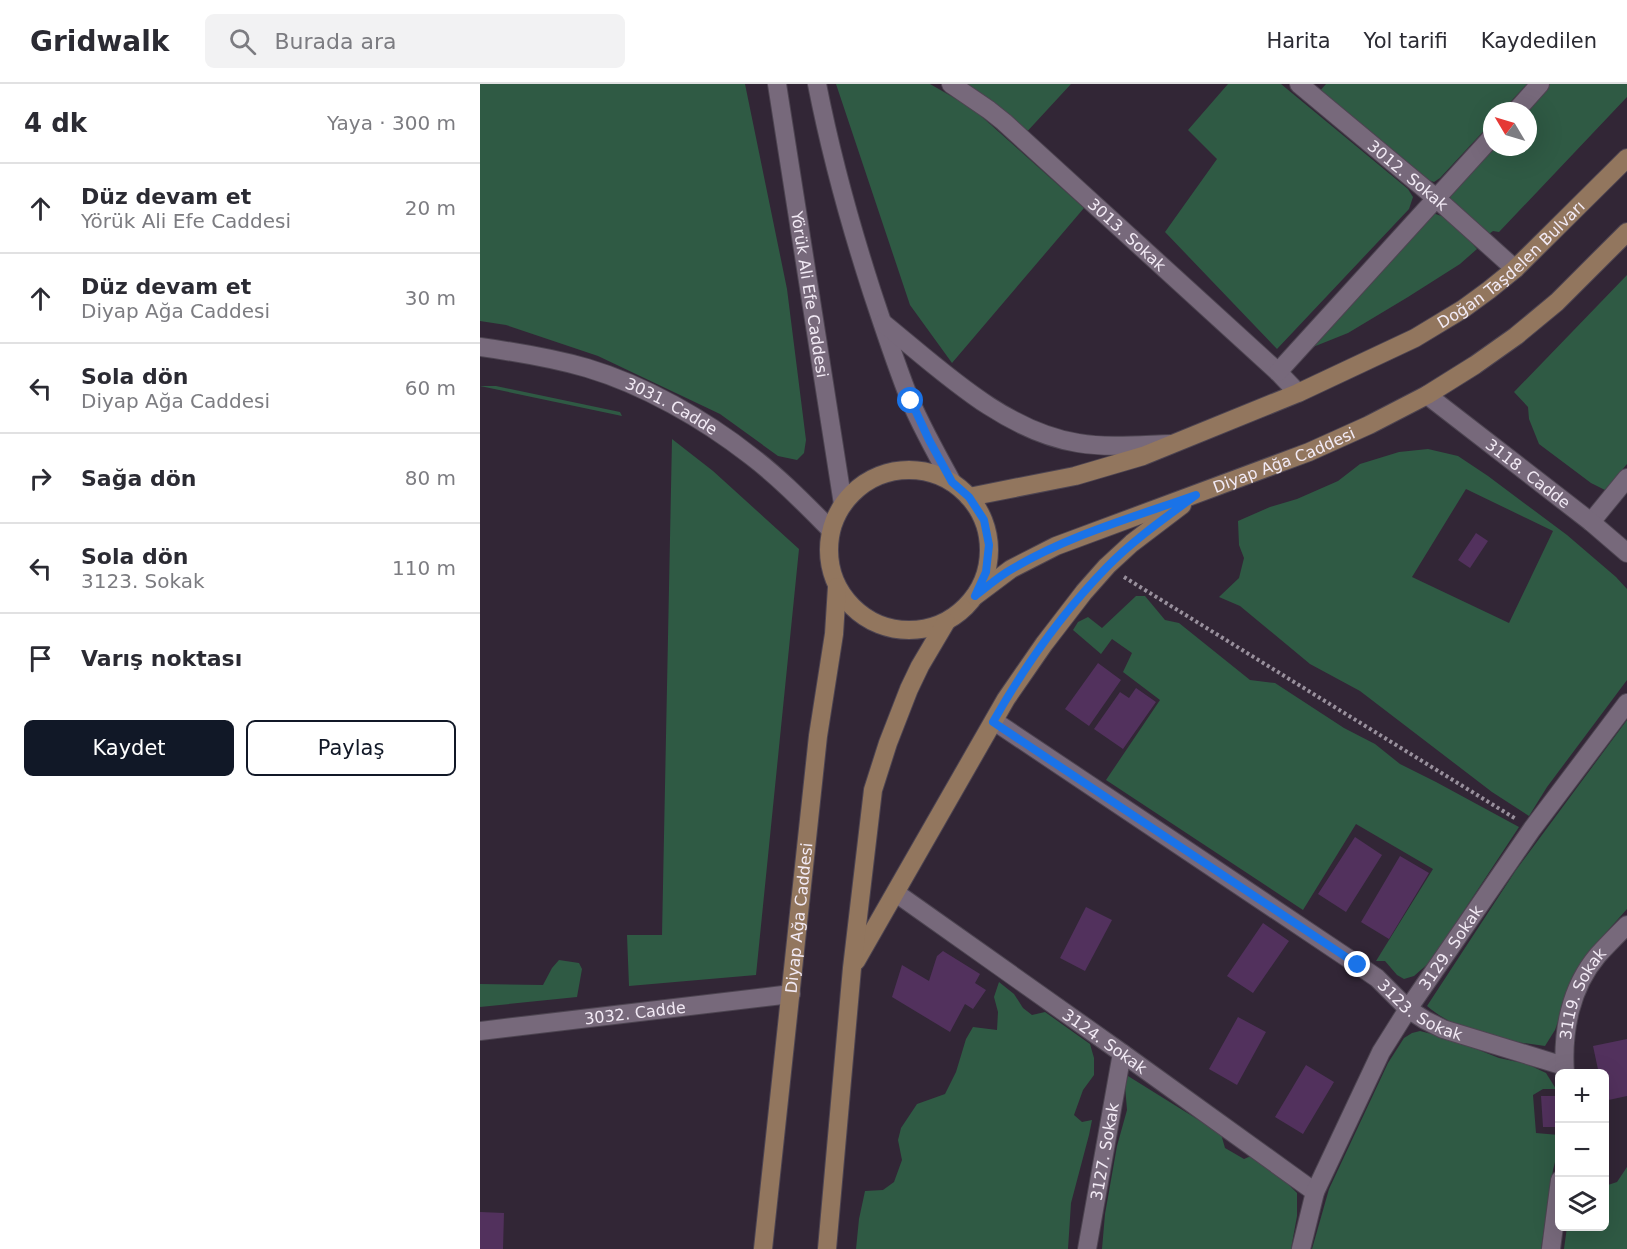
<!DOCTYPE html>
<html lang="tr">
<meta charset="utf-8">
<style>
body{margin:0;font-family:"DejaVu Sans",sans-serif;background:#f2f2f3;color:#2b2b33}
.controls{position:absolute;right:18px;bottom:18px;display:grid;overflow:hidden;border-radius:9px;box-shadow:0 6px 24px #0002}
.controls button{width:54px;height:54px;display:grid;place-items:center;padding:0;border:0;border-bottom:2px solid #e1e1e2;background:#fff;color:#2b2b33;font:30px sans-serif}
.compass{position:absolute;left:1003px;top:18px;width:54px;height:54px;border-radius:50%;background:#fff;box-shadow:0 6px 24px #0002;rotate:308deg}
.stop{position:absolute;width:18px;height:18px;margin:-14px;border:4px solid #1a73e8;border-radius:50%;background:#fff}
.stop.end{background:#1a73e8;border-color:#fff;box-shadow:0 2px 6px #0008}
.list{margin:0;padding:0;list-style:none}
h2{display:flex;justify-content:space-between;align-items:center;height:78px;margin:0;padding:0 24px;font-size:26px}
h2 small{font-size:20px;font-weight:400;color:#7c7c81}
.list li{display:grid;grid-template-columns:39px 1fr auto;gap:18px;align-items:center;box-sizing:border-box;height:90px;padding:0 24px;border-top:2px solid #e1e1e2}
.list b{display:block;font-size:22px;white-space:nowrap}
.list p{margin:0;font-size:20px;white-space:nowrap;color:#7c7c81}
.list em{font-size:20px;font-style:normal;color:#7c7c81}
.actions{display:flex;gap:12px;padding:18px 24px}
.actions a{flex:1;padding:14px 0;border:2px solid #111827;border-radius:9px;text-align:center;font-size:21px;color:#111827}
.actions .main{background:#111827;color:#fff}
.icon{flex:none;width:33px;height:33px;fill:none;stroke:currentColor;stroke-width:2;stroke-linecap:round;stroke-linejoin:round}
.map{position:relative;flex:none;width:1147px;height:1165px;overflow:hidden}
header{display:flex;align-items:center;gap:36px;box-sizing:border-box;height:84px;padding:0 30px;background:#fff;border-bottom:2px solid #e1e1e2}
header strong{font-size:28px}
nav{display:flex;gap:33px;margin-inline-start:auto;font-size:21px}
.search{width:420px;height:54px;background:#f2f2f3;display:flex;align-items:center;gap:15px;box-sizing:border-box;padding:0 21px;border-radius:9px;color:#7c7c81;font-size:22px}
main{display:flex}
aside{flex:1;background:#fff}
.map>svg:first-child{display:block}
</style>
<header>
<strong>Gridwalk</strong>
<div class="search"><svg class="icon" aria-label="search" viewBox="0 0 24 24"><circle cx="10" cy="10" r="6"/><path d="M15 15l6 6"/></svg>Burada ara</div>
<nav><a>Harita</a><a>Yol tarifi</a><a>Kaydedilen</a></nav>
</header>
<main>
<aside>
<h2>4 dk<small>Yaya · 300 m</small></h2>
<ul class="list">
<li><svg class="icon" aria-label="ahead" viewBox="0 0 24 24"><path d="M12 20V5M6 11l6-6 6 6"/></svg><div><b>Düz devam et</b><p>Yörük Ali Efe Caddesi</p></div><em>20 m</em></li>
<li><svg class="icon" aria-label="ahead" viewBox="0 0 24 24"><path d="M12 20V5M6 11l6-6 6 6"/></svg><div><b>Düz devam et</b><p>Diyap Ağa Caddesi</p></div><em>30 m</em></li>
<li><svg class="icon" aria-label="left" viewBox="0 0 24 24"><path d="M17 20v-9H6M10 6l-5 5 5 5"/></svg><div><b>Sola dön</b><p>Diyap Ağa Caddesi</p></div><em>60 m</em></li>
<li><svg class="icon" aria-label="right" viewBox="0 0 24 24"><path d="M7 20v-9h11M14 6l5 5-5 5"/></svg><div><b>Sağa dön</b></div><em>80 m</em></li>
<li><svg class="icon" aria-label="left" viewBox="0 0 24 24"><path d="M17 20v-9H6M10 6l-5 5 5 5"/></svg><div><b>Sola dön</b><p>3123. Sokak</p></div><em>110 m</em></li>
<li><svg class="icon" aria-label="arrive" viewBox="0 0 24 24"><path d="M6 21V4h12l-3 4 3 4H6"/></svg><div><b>Varış noktası</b></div></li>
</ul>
<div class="actions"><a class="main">Kaydet</a><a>Paylaş</a></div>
</aside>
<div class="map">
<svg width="1147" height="1165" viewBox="0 0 1147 1165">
<rect width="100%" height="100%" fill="#322636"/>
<!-- green -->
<path fill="#2f5a44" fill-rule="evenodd" d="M0,0H265L307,205L326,356L324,369L317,376L298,372L240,330L118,272L26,241L0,237Z
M356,0H450L492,24L604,124L472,279L430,221Z
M476,0H591L543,52Z
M748,0H801L928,105L933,113L929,125L797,265L685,148L737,75L708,46Z
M846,0H1047L1022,27H1012V38L960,94L954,98L944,94L839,8Z
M1070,0H1147V13L1019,148L1013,147L1009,150L972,121L970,113L973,105L1012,63H1048V27H1045Z
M953,129L972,136L997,165L980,180L928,213L868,249L833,263Z
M1147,191V380L1125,406L1111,399L1059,360L1049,335L1048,323L1034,308Z
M0,302H16L140,328L142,332Z
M192,355L233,387L319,465L276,891L149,902L147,851H182Z
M948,365L978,372L1008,392L1087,451L1136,493L1147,505V596L1067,703L1049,732L1012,708L880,607L830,580L760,522L739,513L759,494L764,474L759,461L758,437L790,423L817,415L858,397L880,380L919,368ZM986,405L1073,447L1029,539L932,493Z
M656,512H665L685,536L699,539L770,596L795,599L864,644L895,660L920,680L956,698L1039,743L950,878L934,892L924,895L917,891L905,877H896L953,785L876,740L823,826L626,696L680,616L643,588L652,569L632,555L621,570L593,546L598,538L608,533L622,544Z
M1147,636V825L1122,853L1093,896L1075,946L1065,962C1025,957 978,949 947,922L1036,786Z
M79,876L99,879L102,885L97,913L0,923V900L63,901L72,884Z
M519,898L534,910L543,924L552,931L565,928L610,960L614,974V991L603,1006L594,1031L602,1038L612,1036L609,1051L591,1119L588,1165H376L379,1135L385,1107L403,1106L414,1098L422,1076L418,1056L421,1044L437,1020L465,1010L476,988L486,955L493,943L517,946L518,928L514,913Z
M940,947L971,955L1019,974L1047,980L1066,989L1076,1005H1063L1053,1011L1056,1049L1079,1051L1080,1058L1073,1086L1061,1165H832L849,1105L908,979L924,954L932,949Z
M648,992L741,1050L745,1064L764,1075L771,1072L803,1095L817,1109V1132L811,1165H622L625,1130L637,1062L647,1026L645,1002Z
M1147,1083V1165H1084L1087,1143L1124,1142L1125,1102L1137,1098Z"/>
<!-- building -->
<path fill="#52315d" d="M996,449L1008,457L990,484L978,476Z
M618,579L641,596L609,642L585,625Z
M656,604L676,618L643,665L614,645L640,608L649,614Z
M875,753L902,771L866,828L838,810Z
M920,772L949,789L909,855L881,838Z
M606,823L632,836L605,887L580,874Z
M783,839L809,857L773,909L747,892Z
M463,867L500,890L495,899L506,906L493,925L485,920L470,948L412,913L422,881L449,897L457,872Z
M758,933L786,948L757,1001L729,985Z
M1147,955V1012L1124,1017V990H1119L1113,962Z
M826,981L854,998L823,1050L795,1033Z
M1061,1012H1075L1076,1043H1063Z
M0,1128L24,1129L23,1165H0Z"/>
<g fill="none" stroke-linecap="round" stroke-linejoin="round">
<!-- minor casing -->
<g stroke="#4d4451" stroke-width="20">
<g id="minor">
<path id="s1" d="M471,0L509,26L524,38L798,288L818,309"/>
<path id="s2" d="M819,0L957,115L1035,185"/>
<path d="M1036,27L1060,0"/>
<path id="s3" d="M0,263C36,268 72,274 107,284C164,301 224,335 271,372C300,394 325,420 351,446"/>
<path d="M798,288L1012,53"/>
<path d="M1111,438L1147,394"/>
<path id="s4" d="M514,637L878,881L897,894L928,925L945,936L963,945L1084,982"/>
<path id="s5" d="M416,809L642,969L835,1108"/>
<path id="s6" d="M0,947L311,910"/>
<path id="s7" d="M1085,990C1082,948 1090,904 1118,871C1127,861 1137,851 1147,841"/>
<path id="s8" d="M607,1165L642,969"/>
<path id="s9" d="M821,1165L835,1108L901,968L928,925L1052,745L1147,619"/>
<path d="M1071,1165L1080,1096"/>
</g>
</g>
<!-- tertiary casing -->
<g stroke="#4d4451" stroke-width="20">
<g id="tertiary">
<path id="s10" d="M297,0L363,420"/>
<path d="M337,0C351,71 370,140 392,208C404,244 416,281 430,316C442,344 457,371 472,398"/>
<path d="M403,239C460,285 523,347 598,359C628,364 659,361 690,360"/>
<path id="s11" d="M947,311L1111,438L1147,469"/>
</g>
</g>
<!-- secondary casing -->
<g stroke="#4d4451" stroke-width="20">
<g id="secondary">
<circle cx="429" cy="466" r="80"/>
<path id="s12" d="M489,413L595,392L663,372L818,309L935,254L983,225L1009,206L1035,185L1147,74"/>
<path id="s13" d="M495,512L531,485L576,462L829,368L889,341L947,311L995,281L1036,252L1077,218L1147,148"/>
<path d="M376,877L526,615L564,560L604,508L627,482L652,459L702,421"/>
<path id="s14" d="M283,1165L338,652L354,550L357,503"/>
<path d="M347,1165L372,884L393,706L408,659L429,605L440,582L466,538"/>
</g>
</g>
<!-- path -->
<path stroke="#99909d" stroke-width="4" stroke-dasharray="3 3" stroke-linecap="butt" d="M644,493L1036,735"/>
<!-- minor -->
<use href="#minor" stroke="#77697b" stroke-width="18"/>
<!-- tertiary -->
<use href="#tertiary" stroke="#77697b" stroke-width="18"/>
<!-- secondary -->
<use href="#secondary" stroke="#92765e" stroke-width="18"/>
</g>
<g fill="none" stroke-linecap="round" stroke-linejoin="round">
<!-- route -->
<path stroke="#1a73e8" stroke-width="8" d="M431,317L449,356L472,398L489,413L504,436L509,461L506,488L495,512C507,503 519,492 532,485C589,451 654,433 716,411C685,434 653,456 627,483C583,528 544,583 513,638L878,881"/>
</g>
<g text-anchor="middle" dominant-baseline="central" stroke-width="5" stroke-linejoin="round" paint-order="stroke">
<!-- street labels -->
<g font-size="16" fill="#f2eaf5" stroke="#281c2b">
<text stroke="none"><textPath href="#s2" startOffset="142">3012. Sokak</textPath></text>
<text stroke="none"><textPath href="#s1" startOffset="232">3013. Sokak</textPath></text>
<text stroke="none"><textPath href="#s12" startOffset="597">Doğan Taşdelen Bulvarı</textPath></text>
<text stroke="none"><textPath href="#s10" startOffset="213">Yörük Ali Efe Caddesi</textPath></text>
<text stroke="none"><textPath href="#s3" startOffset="202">3031. Cadde</textPath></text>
<text stroke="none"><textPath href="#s13" startOffset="339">Diyap Ağa Caddesi</textPath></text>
<text stroke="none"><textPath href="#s11" startOffset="128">3118. Cadde</textPath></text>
<text stroke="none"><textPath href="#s14" startOffset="333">Diyap Ağa Caddesi</textPath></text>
<text stroke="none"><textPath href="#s9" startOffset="339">3129. Sokak</textPath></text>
<text stroke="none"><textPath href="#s7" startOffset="84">3119. Sokak</textPath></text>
<text stroke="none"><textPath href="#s4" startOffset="516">3123. Sokak</textPath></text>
<text stroke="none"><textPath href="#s6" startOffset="156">3032. Cadde</textPath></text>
<text stroke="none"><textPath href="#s5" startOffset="256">3124. Sokak</textPath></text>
<text stroke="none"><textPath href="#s8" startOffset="99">3127. Sokak</textPath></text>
</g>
</g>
</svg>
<div class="controls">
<button>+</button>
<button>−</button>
<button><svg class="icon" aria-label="layers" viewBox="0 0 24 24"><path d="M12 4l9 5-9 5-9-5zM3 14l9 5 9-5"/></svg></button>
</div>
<svg class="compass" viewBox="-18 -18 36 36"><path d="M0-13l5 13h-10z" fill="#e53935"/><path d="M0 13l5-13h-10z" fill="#7c7c81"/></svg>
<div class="stop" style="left:431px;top:317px"></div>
<div class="stop end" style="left:878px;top:881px"></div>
</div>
</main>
